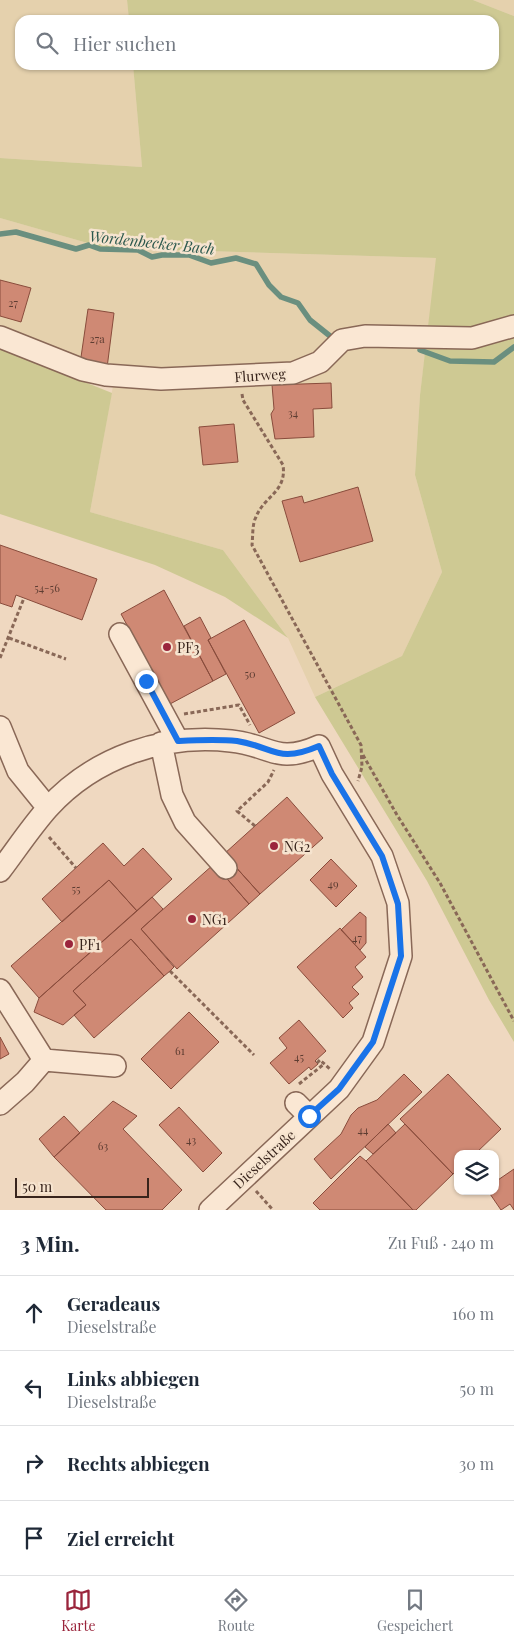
<!DOCTYPE html>
<html lang="de">
<meta charset="utf-8">
<style>
body{margin:0;font-family:"Playfair Display",serif;background:#f2f2f3;color:#1f2937}
.controls{position:absolute;right:15px;bottom:15px;display:grid;overflow:hidden;border-radius:10px;box-shadow:0 1px 4px #0004}
.controls button{width:45px;height:45px;display:grid;place-items:center;padding:0;border:0;border-bottom:1px solid #e0e1e3;background:#fff;color:#1f2937;font:25px sans-serif}
.scale{position:absolute;left:15px;bottom:12px;width:134px;box-sizing:border-box;padding-left:5px;border:2px solid #38241c;border-top:0;font-size:14px;line-height:18px;white-space:nowrap;color:#38241c;-webkit-text-stroke:4px #f6e4cf;paint-order:stroke}
.stop{position:absolute;width:15px;height:15px;margin:-11px;border:4px solid #1a73e8;border-radius:50%;background:#fff}
.stop.end{background:#1a73e8;border-color:#fff;box-shadow:0 1px 5px #0008}
.list{margin:0;padding:0;list-style:none}
h2{display:flex;justify-content:space-between;align-items:center;height:65px;margin:0;padding:0 20px;font-size:21px}
h2 small{font-size:16px;font-weight:400;color:#747a83}
.list li{display:grid;grid-template-columns:32px 1fr auto;gap:15px;align-items:center;box-sizing:border-box;height:75px;padding:0 20px;border-top:1px solid #e0e1e3}
.list b{display:block;font-size:19px;white-space:nowrap}
.list p{margin:0;font-size:16px;white-space:nowrap;color:#747a83}
.list em{font-size:16px;font-style:normal;color:#747a83}
.icon{flex:none;width:28px;height:28px;fill:none;stroke:currentColor;stroke-width:2;stroke-linecap:round;stroke-linejoin:round}
.map{position:relative;flex:none;width:514px;height:1210px;overflow:hidden}
.search{position:absolute;background:#fff;box-shadow:0 1px 4px #0004;left:15px;right:15px;top:15px;height:55px;display:flex;align-items:center;gap:12px;box-sizing:border-box;padding:0 18px;border-radius:15px;color:#747a83;font-size:19px}
.sheet{height:365px;background:#fff}
nav{display:flex;justify-content:space-around;align-items:center;box-sizing:border-box;height:70px;border-top:1px solid #e0e1e3;background:#fff;font-size:14px;color:#747a83}
nav a{display:grid;justify-items:center;gap:2px}
nav .on{color:#9a253c}
.map>svg:first-child{display:block}
</style>
<div class="map">
<svg width="514" height="1210" viewBox="0 0 514 1210">
<rect width="100%" height="100%" fill="#efd8c0"/>
<!-- farmland -->
<path fill="#e5d1ad" d="M0,0H127L129,20H20V65H133L142,167L0,158Z
M473,0H514V16Z
M0,218L105,248L437,258L420,395L415,475L442,572L402,656L315,697L288,638L223,550L90,512L115,375L0,331Z"/>
<!-- green -->
<path fill="#cec993" d="M127,0H473L514,16V1042L489,1000L427,881L315,697L402,656L442,572L415,475L420,395L436,258L105,248L0,218V158L142,167L133,65H494V20H129Z
M0,348L112,393L90,512L223,550L288,638L225,597L155,565L0,514Z"/>
<g fill="none" stroke-linecap="round" stroke-linejoin="round">
<!-- stream -->
<path stroke="#6a8f7f" stroke-width="5.5" d="M0,234L16,232L76,249L89,245L100,249L138,250L152,257L162,255H189L211,263L236,258L256,264L269,285L281,297L298,303L310,320L330,336
M420,350L450,361L494,362L514,347"/>
</g>
<!-- building -->
<path fill="#cf8974" stroke="#894c3c" d="M0,280L31,288L21,322L0,316Z
M88,309L114,313L107,368L80,364Z
M331,383L332,408L313,409L314,437L275,439L271,414L274,409L272,385Z
M234,424L238,462L203,465L199,427Z
M358,487L373,541L300,562L282,501L302,496L304,503Z
M0,545L97,579L82,620L16,595L12,607L0,603Z
M164,590L213,681L170,704L121,614Z
M200,617L211,638L208,640L226,674L213,681L184,626Z
M244,620L295,713L259,733L208,640Z
M287,797L323,838L260,894L224,854Z
M103,843L124,866L143,848L172,879L137,911L109,880L62,922L42,899Z
M331,859L357,886L336,907L310,880Z
M214,864L249,904L177,969L141,929Z
M233,864L260,894L249,904L223,874Z
M109,880L137,911L39,998L11,966Z
M152,897L163,909L141,929L174,967L170,971L164,976L131,939L73,991L86,1005L63,1025L34,1012L39,998Z
M360,912L366,917V943L360,950L341,930Z
M340,928L366,957L355,967L363,977L352,987L359,994L349,1003L353,1008L343,1018L297,967Z
M131,939L164,976L94,1038L74,1015L86,1005L73,991Z
M189,1012L219,1042L171,1089L141,1059Z
M299,1020L326,1051L315,1061L318,1064L311,1070L309,1067L289,1084L270,1063L287,1048L279,1038Z
M0,1037L9,1054L0,1059Z
M404,1074L422,1092L331,1179L314,1159L341,1134L351,1115L358,1108L377,1100Z
M448,1074L501,1129L475,1154H458V1170L453,1174L400,1119Z
M113,1101L137,1116L123,1129L182,1190L162,1210H106L54,1157Z
M179,1107L222,1153L203,1172L159,1125Z
M64,1116L80,1133L54,1157L39,1139Z
M388,1124L396,1133L373,1154L365,1147Z
M405,1124L453,1174L416,1210H413L366,1161Z
M360,1156L366,1161L413,1210H320L313,1203Z
M514,1169V1210L510,1204L501,1210L488,1191H495V1182Z"/>
<g fill="none" stroke-linecap="round" stroke-linejoin="round">
<!-- minor casing -->
<g stroke="#896857" stroke-width="24">
<path id="minor" d="M0,337L83,370L106,375L161,379L293,373L320,362L342,340L365,336L472,338L514,326
M120,634L178,741
M0,727L18,771L48,808
M161,743L172,795L185,822L226,868
M0,871C16,850 31,827 48,808C94,757 165,733 231,741C271,745 276,765 319,746L332,774L382,856L398,903L401,956L373,1042L339,1089L210,1210
M0,990L44,1060
M44,1060L115,1066
M296,1103L309,1116
M0,1104L25,1082L44,1060"/>
</g>
<!-- path -->
<path stroke="#896857" stroke-width="3" stroke-dasharray="4 2.5" stroke-linecap="butt" d="M242,394L243,400L283,465C287,492 264,496 256,517C252,524 253,537 252,545L361,745L362,767L358,781
M9,638L66,659
M0,658L24,598
M184,714L239,705L250,725
M363,755L397,815L440,883L514,1021
M255,826L237,811L268,782L274,770
M49,837L76,868
M170,971L254,1055
M317,1063L320,1060L330,1069
M299,1084L324,1064
M256,1191L273,1210"/>
<!-- minor -->
<use href="#minor" stroke="#fae7d3" stroke-width="21"/>
</g>
<g fill="none" stroke-linecap="round" stroke-linejoin="round">
<!-- route -->
<path stroke="#1a73e8" stroke-width="6" d="M146,681L178,741C198,740 217,739 237,741C275,747 277,764 319,746L332,774L382,856L398,904L401,956L373,1042L339,1089L309,1116"/>
</g>
<!-- markers -->
<g fill="#9a253c" stroke="#f6e4cf" stroke-width="2">
<circle cx="167" cy="647" r="5"/>
<circle cx="274" cy="846" r="5"/>
<circle cx="192" cy="919" r="5"/>
<circle cx="69" cy="944" r="5"/>
</g>
<g text-anchor="middle" dominant-baseline="central" stroke-width="5" stroke-linejoin="round" paint-order="stroke">
<!-- number labels -->
<g font-size="11" fill="#5e3d32">
<text x="13" y="302">27</text>
<text x="97" y="338">27a</text>
<text x="293" y="412">34</text>
<text x="47" y="587">54-56</text>
<text x="250" y="673">50</text>
<text x="333" y="883">49</text>
<text x="76" y="888">55</text>
<text x="357" y="937">47</text>
<text x="180" y="1050">61</text>
<text x="299" y="1056">45</text>
<text x="363" y="1129">44</text>
<text x="191" y="1139">43</text>
<text x="103" y="1145">63</text>
</g>
<!-- street labels -->
<g font-size="14" fill="#38241c" stroke="#f6e4cf">
<text transform="translate(260 375) rotate(-4)">Flurweg</text>
<text transform="translate(264 1159) rotate(-43)">Dieselstraße</text>
</g>
<!-- poi labels -->
<g font-size="14" fill="#38241c" stroke="#f6e4cf" text-anchor="start">
<text x="177" y="647">PF3</text>
<text x="284" y="846">NG2</text>
<text x="202" y="919">NG1</text>
<text x="79" y="944">PF1</text>
</g>
<!-- water labels -->
<g font-size="15" font-style="italic" fill="#2b584d" stroke="#f6e4cf">
<text transform="translate(152 242) rotate(6)">Wordenbecker Bach</text>
</g>
</g>
</svg>
<div class="controls">
<button><svg class="icon" aria-label="layers" viewBox="0 0 24 24"><path d="M12 4l9 5-9 5-9-5zM3 14l9 5 9-5"/></svg></button>
</div>
<div class="scale">50 m</div>
<div class="stop" style="left:309px;top:1116px"></div>
<div class="stop end" style="left:146px;top:681px"></div>
<div class="search"><svg class="icon" aria-label="search" viewBox="0 0 24 24"><circle cx="10" cy="10" r="6"/><path d="M15 15l6 6"/></svg>Hier suchen</div>
</div>
<section class="sheet">
<h2>3 Min.<small>Zu Fuß · 240 m</small></h2>
<ul class="list">
<li><svg class="icon" aria-label="ahead" viewBox="0 0 24 24"><path d="M12 20V5M6 11l6-6 6 6"/></svg><div><b>Geradeaus</b><p>Dieselstraße</p></div><em>160 m</em></li>
<li><svg class="icon" aria-label="left" viewBox="0 0 24 24"><path d="M17 20v-9H6M10 6l-5 5 5 5"/></svg><div><b>Links abbiegen</b><p>Dieselstraße</p></div><em>50 m</em></li>
<li><svg class="icon" aria-label="right" viewBox="0 0 24 24"><path d="M7 20v-9h11M14 6l5 5-5 5"/></svg><div><b>Rechts abbiegen</b></div><em>30 m</em></li>
<li><svg class="icon" aria-label="arrive" viewBox="0 0 24 24"><path d="M6 21V4h12l-3 4 3 4H6"/></svg><div><b>Ziel erreicht</b></div></li>
</ul>
</section>
<nav>
<a class="on"><svg class="icon" aria-label="map" viewBox="0 0 24 24"><path d="M3 6l6-2 6 2 6-2v14l-6 2-6-2-6 2zM9 4v14M15 6v14"/></svg>Karte</a>
<a><svg class="icon" aria-label="directions" viewBox="0 0 24 24"><path d="M12 3l9 9-9 9-9-9zM9 14v-3h6M13 9l2 2-2 2"/></svg>Route</a>
<a><svg class="icon" aria-label="saved" viewBox="0 0 24 24"><path d="M7 4h10v16l-5-4-5 4z"/></svg>Gespeichert</a>
</nav>
